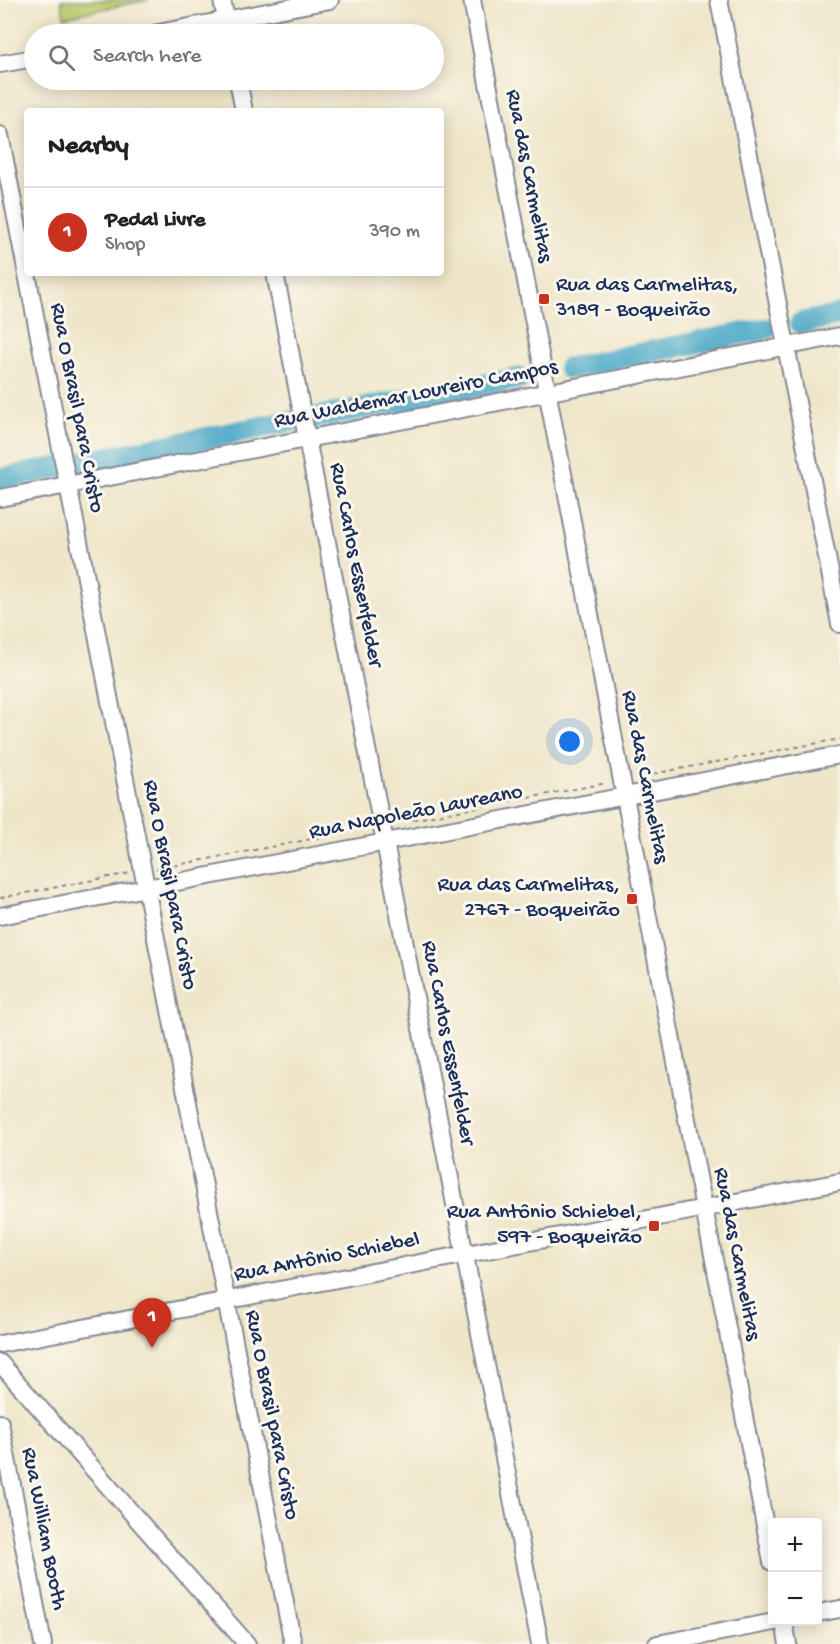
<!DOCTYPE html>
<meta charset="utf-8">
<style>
body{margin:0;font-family:"Gochi Hand",sans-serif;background:#f2f2f2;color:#222}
.controls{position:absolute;right:18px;bottom:18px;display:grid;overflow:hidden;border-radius:6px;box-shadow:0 3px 15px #0003}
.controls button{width:54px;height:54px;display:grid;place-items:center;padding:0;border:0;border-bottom:2px solid #e0e0e0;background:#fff;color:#222;font:30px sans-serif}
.you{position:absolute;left:570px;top:742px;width:21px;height:21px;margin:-15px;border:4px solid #fff;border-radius:50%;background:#1a73e8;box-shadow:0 0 0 9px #1a73e833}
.badge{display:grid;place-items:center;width:39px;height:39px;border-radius:50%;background:#c8321e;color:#fff;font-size:20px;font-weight:700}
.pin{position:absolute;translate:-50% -50px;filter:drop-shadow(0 2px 3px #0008)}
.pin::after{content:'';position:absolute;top:32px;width:21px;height:18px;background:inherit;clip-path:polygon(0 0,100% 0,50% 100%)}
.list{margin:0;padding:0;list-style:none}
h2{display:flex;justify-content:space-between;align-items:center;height:78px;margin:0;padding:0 24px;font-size:26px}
h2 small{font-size:20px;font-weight:400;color:#767676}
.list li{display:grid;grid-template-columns:39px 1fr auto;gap:18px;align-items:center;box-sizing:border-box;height:90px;padding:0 24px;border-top:2px solid #e0e0e0}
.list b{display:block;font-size:22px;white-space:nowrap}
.list p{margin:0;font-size:20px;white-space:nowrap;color:#767676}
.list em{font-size:20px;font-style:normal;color:#767676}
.icon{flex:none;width:33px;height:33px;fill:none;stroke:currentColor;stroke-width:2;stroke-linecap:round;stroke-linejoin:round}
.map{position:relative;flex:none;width:840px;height:1644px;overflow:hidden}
.search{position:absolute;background:#fff;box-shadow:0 3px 15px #0003;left:24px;top:24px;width:420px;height:66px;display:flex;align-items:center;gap:15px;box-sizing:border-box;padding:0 21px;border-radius:33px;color:#767676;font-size:22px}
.panel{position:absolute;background:#fff;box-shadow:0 3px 15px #0003;left:24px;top:108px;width:420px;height:168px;border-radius:6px}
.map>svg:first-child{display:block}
</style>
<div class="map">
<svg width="840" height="1644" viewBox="0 0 840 1644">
<rect width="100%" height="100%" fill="#fbf7ec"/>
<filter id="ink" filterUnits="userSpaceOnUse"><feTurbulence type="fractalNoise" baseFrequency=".0167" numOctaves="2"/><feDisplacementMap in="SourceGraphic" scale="12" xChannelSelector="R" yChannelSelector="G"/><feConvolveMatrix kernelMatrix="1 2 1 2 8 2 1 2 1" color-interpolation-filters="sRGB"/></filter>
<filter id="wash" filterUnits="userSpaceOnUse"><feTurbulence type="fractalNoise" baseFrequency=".008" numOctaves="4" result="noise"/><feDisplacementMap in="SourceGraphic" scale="24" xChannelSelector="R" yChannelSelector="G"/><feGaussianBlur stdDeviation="1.35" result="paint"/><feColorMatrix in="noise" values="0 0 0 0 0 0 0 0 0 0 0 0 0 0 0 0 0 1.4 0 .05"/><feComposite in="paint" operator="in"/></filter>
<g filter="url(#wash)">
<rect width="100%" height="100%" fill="#efe6c9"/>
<!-- pitch -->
<path fill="#b5c264" stroke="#687861" stroke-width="1.5" d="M61,0H149L64,17Z"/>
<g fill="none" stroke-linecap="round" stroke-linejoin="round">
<!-- river -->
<path stroke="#48a8c7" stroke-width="22" d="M801,323L840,315
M569,368L765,329
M312,418L520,378
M0,479L292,421"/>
</g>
</g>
<g filter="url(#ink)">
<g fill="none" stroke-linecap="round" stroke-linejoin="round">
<!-- minor casing -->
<g stroke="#858a94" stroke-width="20">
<path id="minor" d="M222,0L229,34
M472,0L772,1562
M719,0L840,624
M153,34L330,0
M0,64L34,58
M238,80L244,111
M0,135L293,1644
M275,273L540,1644
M0,498L840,336
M0,916L840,755
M0,1344L840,1182
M0,1363L247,1644
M0,1423L43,1644
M818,1613L840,1609
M784,1622L788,1644
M657,1644L774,1622"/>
</g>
<!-- path -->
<path stroke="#858a94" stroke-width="2" stroke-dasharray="4.5 4.5" stroke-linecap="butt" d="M636,777L840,739
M395,823L607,783
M156,869L369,828
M0,898L130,873"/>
<!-- minor -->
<use href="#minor" stroke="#fff" stroke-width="16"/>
</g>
</g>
<!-- markers -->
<g fill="#c8321e" stroke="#fbf7ec" stroke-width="2">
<rect x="538" y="293" width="12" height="12" rx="3"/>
<rect x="626" y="893" width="12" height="12" rx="3"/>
<rect x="648" y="1220" width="12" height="12" rx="3"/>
</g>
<g text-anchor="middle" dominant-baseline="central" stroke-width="6" stroke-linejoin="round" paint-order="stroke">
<!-- street labels -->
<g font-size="22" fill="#1b2f5e" stroke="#fbf7ec">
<text transform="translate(528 176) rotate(79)">Rua das Carmelitas</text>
<text transform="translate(416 395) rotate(-11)">Rua Waldemar Loureiro Campos</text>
<text transform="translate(76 408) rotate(79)">Rua O Brasil para Cristo</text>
<text transform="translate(355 565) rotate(79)">Rua Carlos Essenfelder</text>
<text transform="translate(644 777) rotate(79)">Rua das Carmelitas</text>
<text transform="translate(416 813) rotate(-11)">Rua Napoleão Laureano</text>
<text transform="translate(169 885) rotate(79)">Rua O Brasil para Cristo</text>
<text transform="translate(447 1043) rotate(79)">Rua Carlos Essenfelder</text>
<text transform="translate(736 1254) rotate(79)">Rua das Carmelitas</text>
<text transform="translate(327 1258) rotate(-11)">Rua Antônio Schiebel</text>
<text transform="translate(271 1415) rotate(79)">Rua O Brasil para Cristo</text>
<text transform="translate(43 1529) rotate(79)">Rua William Booth</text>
</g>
<!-- poi labels -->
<g font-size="22" fill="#1b2f5e" stroke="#fbf7ec" text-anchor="end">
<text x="556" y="286" text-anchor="start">Rua das Carmelitas,<tspan x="556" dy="25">3189 - Boqueirão</tspan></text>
<text x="620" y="886">Rua das Carmelitas,<tspan x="620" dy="25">2767 - Boqueirão</tspan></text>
<text x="642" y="1213">Rua Antônio Schiebel,<tspan x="642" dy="25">597 - Boqueirão</tspan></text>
</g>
</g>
</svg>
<div class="controls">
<button>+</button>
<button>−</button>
</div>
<div class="you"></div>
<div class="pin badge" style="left:152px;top:1348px">1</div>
<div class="search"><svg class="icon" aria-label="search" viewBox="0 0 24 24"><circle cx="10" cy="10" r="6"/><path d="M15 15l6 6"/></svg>Search here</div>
<section class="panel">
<h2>Nearby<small></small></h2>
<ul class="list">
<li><span class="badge">1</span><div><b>Pedal Livre</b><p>Shop</p></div><em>390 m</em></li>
</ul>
</section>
</div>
